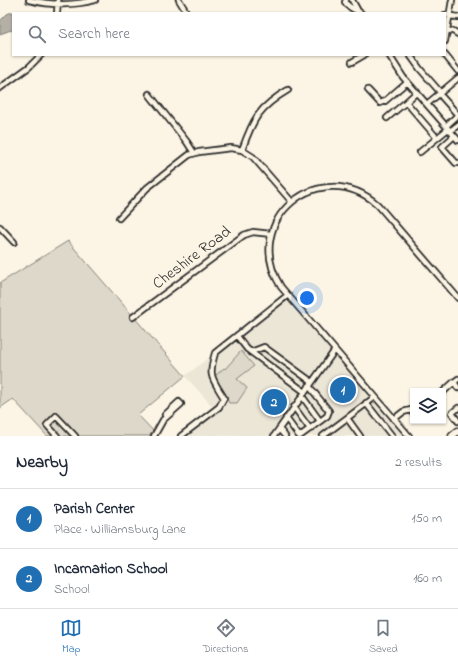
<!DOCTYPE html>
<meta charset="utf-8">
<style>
body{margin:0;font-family:"Indie Flower",sans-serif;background:#f6f6f7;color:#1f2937}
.controls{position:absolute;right:12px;bottom:12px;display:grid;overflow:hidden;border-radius:0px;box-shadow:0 1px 3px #0004}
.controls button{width:36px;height:36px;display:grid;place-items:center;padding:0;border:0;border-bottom:1px solid #e0e1e3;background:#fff;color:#1f2937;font:20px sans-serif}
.you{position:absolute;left:307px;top:298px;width:14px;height:14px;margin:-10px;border:3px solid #fff;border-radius:50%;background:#1a73e8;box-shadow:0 0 0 6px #1a73e833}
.badge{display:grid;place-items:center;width:26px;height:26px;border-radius:50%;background:#1f6fb2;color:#fff;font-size:13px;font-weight:700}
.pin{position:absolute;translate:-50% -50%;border:2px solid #fff;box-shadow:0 1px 4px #0006}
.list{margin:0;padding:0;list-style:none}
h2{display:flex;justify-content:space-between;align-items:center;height:52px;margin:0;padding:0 16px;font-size:17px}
h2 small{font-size:13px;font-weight:400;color:#747a83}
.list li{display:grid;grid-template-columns:26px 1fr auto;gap:12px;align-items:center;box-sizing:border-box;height:60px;padding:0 16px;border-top:1px solid #e0e1e3}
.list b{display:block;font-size:15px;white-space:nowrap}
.list p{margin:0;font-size:13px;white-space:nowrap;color:#747a83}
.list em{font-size:13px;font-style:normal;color:#747a83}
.icon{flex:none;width:22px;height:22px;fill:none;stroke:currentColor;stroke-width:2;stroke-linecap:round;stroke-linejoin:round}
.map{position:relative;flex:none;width:458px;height:436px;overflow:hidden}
.search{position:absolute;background:#fff;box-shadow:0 1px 3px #0004;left:12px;right:12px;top:12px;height:44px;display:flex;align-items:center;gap:10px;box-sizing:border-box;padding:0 14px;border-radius:0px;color:#747a83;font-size:15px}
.sheet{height:172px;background:#fff}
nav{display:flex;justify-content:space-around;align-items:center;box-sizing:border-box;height:56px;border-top:1px solid #e0e1e3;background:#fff;font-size:11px;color:#747a83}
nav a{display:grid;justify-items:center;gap:2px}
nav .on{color:#1f6fb2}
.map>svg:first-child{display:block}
</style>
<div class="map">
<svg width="458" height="436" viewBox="0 0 458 436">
<rect width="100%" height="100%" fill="#fcf5e5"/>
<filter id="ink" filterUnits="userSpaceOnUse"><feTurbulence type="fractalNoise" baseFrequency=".025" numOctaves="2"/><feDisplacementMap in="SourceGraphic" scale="8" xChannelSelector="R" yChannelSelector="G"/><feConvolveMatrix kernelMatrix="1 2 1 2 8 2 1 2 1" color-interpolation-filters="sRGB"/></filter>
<g filter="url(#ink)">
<!-- built -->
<path fill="#ece6d7" d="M288,295L409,436H179L214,408L185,376L237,336Z"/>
<!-- green -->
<path fill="#ded8ca" stroke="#84827a" d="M68,241L185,376L138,415L158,436H47L13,399L0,408V283Z
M241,351L254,366L237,379L247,388L237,403H229L215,376L224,368L225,369Z"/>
<!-- water -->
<path fill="#b4b0a5" stroke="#7d7b74" d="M12,12L14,13L13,32L11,30L0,34V21L7,14Z"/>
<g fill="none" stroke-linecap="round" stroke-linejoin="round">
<!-- minor casing -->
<g stroke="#2b2b2b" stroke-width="8">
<path id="minor" d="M29,0C50,5 73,6 95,0
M179,0L187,13
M346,0L345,2C349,8 355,10 361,13
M352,0L358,11
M57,13L58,0
M445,15L458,17
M445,30L453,31L458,34
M445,41L452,0
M389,55L403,77L458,140
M410,55L420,69L440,92
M445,55L458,71
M352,62L364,55
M0,88L29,67L41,55
M368,90L380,103L385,101L407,82
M417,92L406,102L437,138L448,129
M149,94L187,142L194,153
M442,97L458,115
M427,104L458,78
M387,118L406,102
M446,126L458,115
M450,131L458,125
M454,136L442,147L456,163H458
M242,150C253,119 259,107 288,90
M420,152L437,138
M119,218L147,188L189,155L199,152L231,148L242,150L253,157L292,202
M0,227L14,242
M133,317L244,235L253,232L271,234
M237,336L247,349L305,392
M251,352L264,347L312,382
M458,379L454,382L458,388
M443,392L454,382
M302,396L320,421
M366,403L392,436
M294,407L310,429
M458,408L452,413L458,421
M286,418L299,436
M347,418L360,436
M394,419L403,412L411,410L413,413
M279,429L285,436
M57,436L47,425L56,416L75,436
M154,436L163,420L181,404L179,402L165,415
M181,436L219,407L224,398C212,378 208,377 215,353L288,295
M274,436L335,350
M300,436L327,416L329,411L309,386
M323,436L375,397
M409,436L281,287C239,220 321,154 378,205L458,298"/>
</g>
<!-- major casing -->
<g stroke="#2b2b2b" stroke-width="9">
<path id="major" d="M452,436L458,431"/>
</g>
<!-- minor -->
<use href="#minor" stroke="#fcf5e5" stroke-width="4.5"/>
<!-- major -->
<use href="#major" stroke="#fcf5e5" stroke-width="6"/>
</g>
</g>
<g text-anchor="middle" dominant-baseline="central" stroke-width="3" stroke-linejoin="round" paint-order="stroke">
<!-- street labels -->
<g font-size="16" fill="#2b2b2b" stroke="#fcf5e5">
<text transform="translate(192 258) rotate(-37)">Cheshire Road</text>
</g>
</g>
</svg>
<div class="controls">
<button><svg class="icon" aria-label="layers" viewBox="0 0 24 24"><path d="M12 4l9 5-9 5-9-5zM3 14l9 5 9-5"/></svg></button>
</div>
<div class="you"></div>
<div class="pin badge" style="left:343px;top:390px">1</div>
<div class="pin badge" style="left:274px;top:402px">2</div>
<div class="search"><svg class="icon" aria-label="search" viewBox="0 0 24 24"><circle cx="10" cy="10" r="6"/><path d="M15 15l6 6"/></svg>Search here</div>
</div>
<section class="sheet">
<h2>Nearby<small>2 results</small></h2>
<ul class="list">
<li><span class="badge">1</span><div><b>Parish Center</b><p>Place · Williamsburg Lane</p></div><em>150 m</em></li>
<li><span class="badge">2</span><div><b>Incarnation School</b><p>School</p></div><em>160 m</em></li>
</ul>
</section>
<nav>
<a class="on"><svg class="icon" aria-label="map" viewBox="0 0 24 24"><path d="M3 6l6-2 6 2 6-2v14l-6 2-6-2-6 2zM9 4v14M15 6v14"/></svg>Map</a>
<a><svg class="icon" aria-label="directions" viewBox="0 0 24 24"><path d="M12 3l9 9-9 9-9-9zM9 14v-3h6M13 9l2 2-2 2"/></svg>Directions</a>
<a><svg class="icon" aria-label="saved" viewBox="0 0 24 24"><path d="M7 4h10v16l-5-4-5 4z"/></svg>Saved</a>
</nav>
